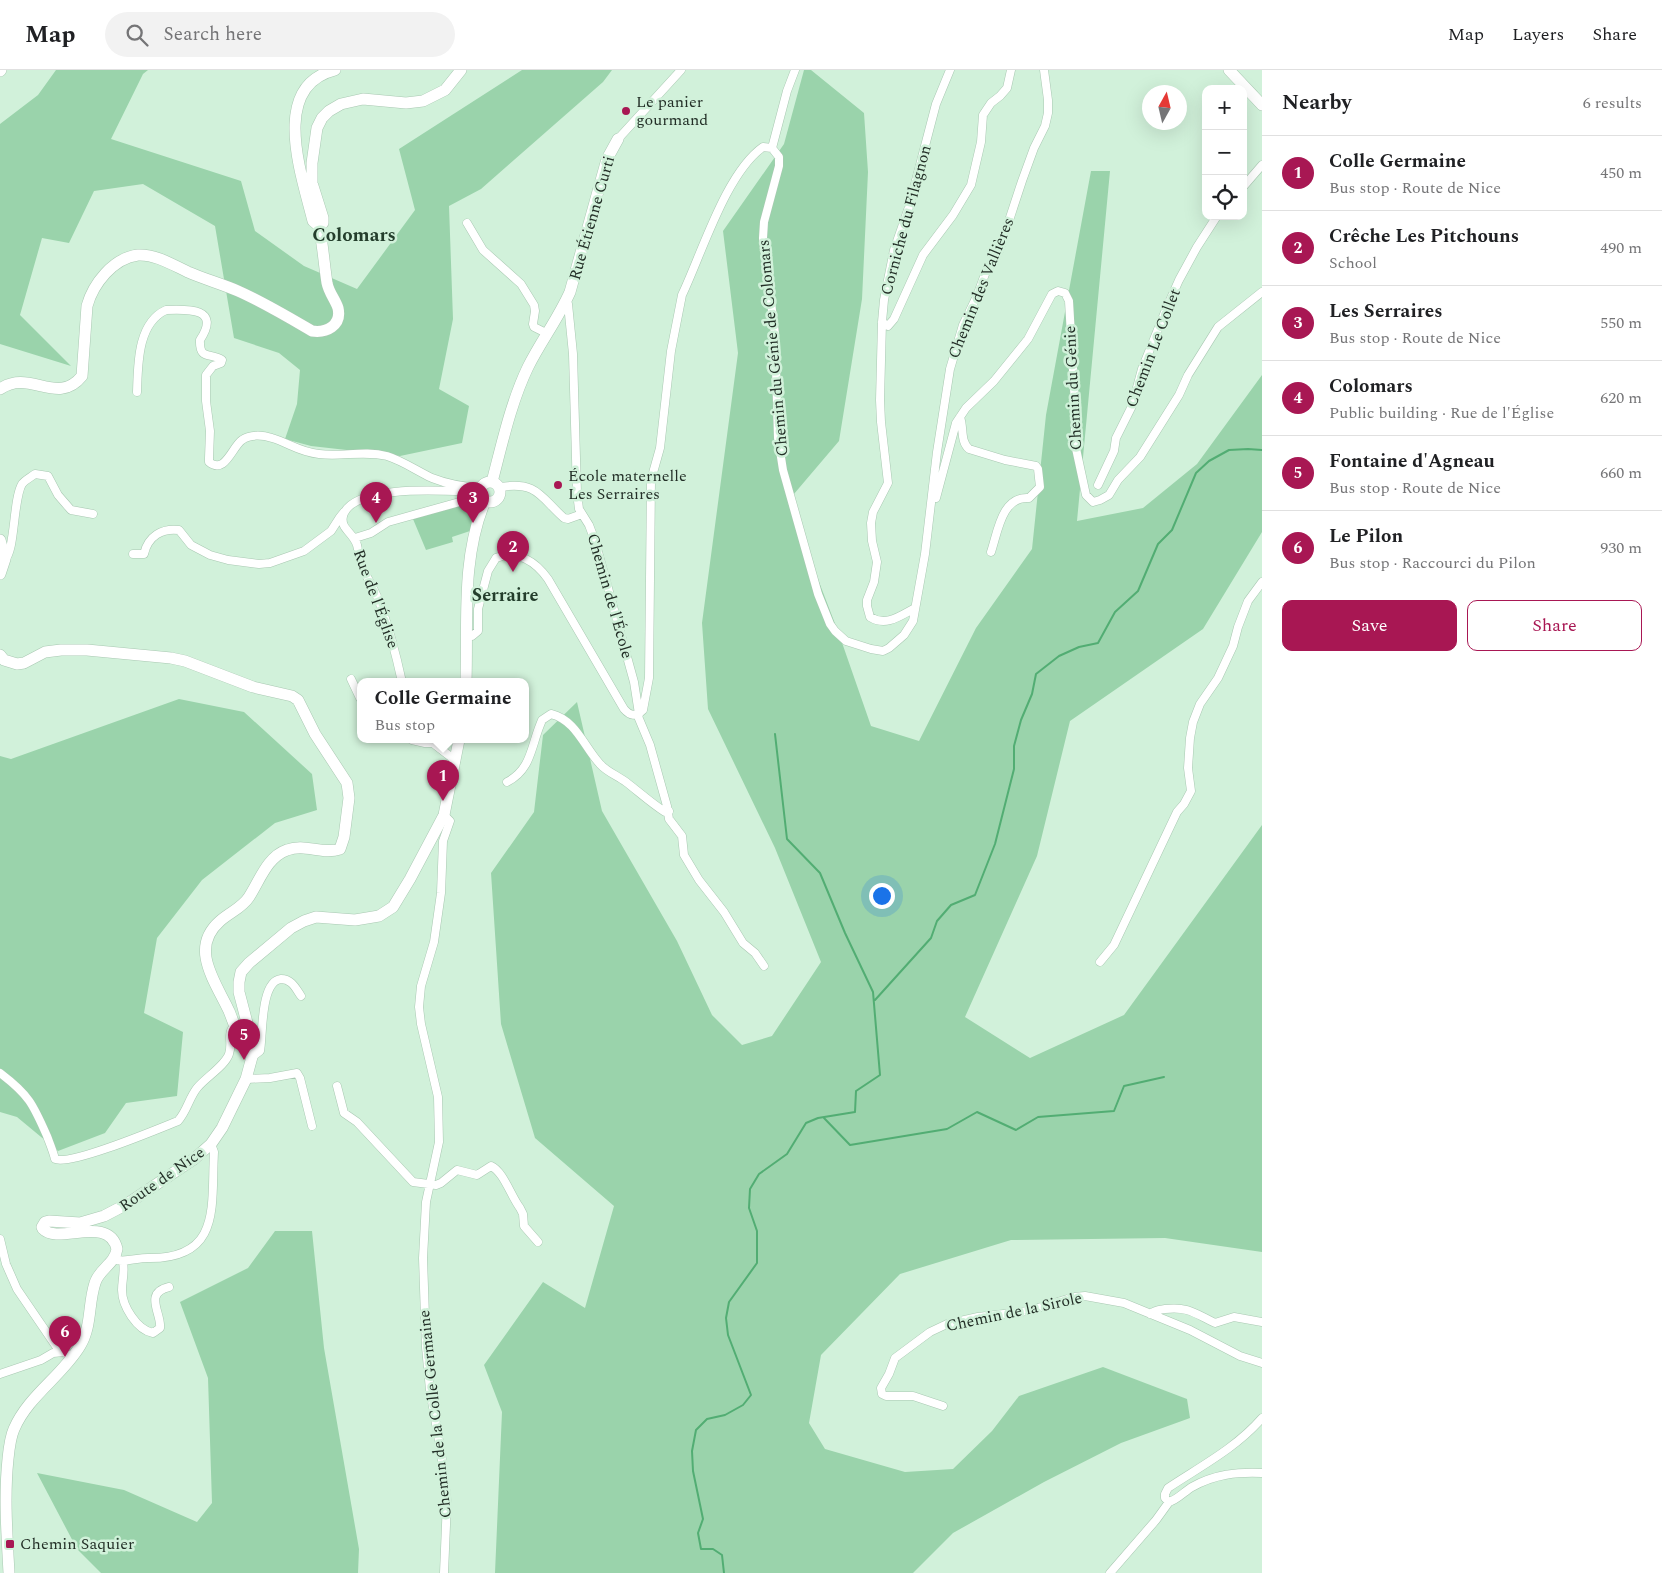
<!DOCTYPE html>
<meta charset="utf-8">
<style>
body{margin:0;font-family:Spectral,serif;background:#f2f2f2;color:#202124}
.controls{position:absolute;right:15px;top:15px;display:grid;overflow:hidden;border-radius:10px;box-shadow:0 5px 20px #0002}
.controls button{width:45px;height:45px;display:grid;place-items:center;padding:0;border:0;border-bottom:1px solid #e0e0e0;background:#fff;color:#202124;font:25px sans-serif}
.compass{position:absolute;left:1142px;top:15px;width:45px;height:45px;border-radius:50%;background:#fff;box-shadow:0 5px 20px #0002;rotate:8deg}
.you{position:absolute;left:881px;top:825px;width:18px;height:18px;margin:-12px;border:4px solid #fff;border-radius:50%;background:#1a73e8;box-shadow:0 0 0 8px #1a73e833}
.badge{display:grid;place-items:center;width:32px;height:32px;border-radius:50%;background:#a81753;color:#fff;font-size:16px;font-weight:700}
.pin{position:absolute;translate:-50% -41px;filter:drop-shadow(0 1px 2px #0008)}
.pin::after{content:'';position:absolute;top:26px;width:18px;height:15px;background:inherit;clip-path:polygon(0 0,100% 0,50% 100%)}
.popup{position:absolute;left:357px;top:608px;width:172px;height:65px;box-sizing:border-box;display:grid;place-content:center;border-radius:10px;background:#fff;filter:drop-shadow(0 1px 4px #0005);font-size:16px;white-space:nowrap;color:#757577}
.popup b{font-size:19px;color:#202124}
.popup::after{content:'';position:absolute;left:50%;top:100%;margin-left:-10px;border:10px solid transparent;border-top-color:#fff}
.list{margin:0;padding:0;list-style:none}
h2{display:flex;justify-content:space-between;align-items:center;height:65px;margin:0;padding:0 20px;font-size:21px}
h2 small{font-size:16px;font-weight:400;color:#757577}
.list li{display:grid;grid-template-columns:32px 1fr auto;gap:15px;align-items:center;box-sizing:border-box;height:75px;padding:0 20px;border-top:1px solid #e0e0e0}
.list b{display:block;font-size:19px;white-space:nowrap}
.list p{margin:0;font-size:16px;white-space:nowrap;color:#757577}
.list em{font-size:16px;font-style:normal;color:#757577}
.actions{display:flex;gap:10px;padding:15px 20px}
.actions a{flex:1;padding:11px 0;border:1px solid #a81753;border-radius:10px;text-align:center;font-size:18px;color:#a81753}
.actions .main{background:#a81753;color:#fff}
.icon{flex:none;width:28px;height:28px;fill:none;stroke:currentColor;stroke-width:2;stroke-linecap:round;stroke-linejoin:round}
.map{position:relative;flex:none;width:1262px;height:1503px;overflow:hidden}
header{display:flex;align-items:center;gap:30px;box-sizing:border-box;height:70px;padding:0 25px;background:#fff;border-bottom:1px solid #e0e0e0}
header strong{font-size:24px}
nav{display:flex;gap:28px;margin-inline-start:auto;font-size:18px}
.search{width:350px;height:45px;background:#f2f2f2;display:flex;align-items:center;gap:12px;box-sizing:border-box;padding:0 18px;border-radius:28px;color:#757577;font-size:19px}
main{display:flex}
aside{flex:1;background:#fff}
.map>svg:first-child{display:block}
</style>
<header>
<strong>Map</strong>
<div class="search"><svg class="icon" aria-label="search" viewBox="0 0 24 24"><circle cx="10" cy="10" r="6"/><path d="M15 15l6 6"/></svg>Search here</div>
<nav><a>Map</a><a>Layers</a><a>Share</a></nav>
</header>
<main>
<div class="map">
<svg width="1262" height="1503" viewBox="0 0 1262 1503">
<rect width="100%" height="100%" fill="#d1f1da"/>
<!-- green -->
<path fill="#9ad3ab" d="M56,0H148L143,4L111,69L241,111L255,161L304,196L357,219L415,140L399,79L522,0H612L603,12L481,119L449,136L453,249L439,319L469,336L462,373L400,386L311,376L285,369L297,334L300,300L279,283L234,268L215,156L143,114L94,121L69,173L42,168L20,245L71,296L0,274V54L38,25Z
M804,0H811L864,43L868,102L862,229L839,371L788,431L839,564L871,656L919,671L976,558L1032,479L1046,345L1091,101H1110L1077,451L1143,438L1197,394L1262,305V462L1203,559L1070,651L1037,786L965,947L1030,988L1124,945L1262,755V1182L1165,1168L1011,1170L900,1204L821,1285L809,1353L825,1379L905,1402L953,1399L992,1361L1019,1326L1103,1297L1187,1329L1190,1348L1121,1373L1044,1412L953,1463L913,1503H495L502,1342L484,1295L543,1212L585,1238L614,1136L535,1068L501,954L491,803L534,742L543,665L577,632L602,741L677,871L712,945L742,975L772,966L821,892L775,778L708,639L702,553L738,283L723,161L784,74Z
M477,431L478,432L470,461L452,467L453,472L426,480L413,449Z
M179,629L244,642L312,704L317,740L275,753L202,810L157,868L144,943L183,962L177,1026L126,1033L105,1063L58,1081L17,1047L0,1042V686L11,689Z
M275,1161H312L324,1278L359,1479L358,1503H101L77,1479L37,1403L124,1420L197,1452L212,1433L208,1308L180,1232L248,1198Z"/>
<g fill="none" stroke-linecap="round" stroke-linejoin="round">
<!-- stream -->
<path stroke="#52ad73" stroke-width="2" d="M875,930L931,868L937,851L951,835L975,825L995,774L1014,699V676L1021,650L1032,624L1036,604L1059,586L1079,577L1098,573L1115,542L1138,521L1158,474L1172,460L1196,403L1209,391L1229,380L1248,379L1262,380
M824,1048L850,1075L947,1059L977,1042L1016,1060L1038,1047L1114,1041L1124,1016L1164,1007
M724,1503L722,1485L713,1479H701L698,1463L703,1449L693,1401L692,1381L696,1360L707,1349L725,1345L743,1335L751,1325L728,1265L726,1248L729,1232L757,1193V1161L749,1138L750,1119L759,1104L787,1084L806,1053L818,1048L855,1042L856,1021L880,1005L873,922L845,863L820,803L787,769L775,664"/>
<!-- street casing -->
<g stroke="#a9c8b2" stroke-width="9">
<path id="street" d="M618,69L681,0
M772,78L787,21L795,0
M1243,117L1262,95
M467,153L483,180L521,214L534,235L535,241L533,254L534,257L548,264
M566,232L568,234L573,284L577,423L579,439L589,455L595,471L634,612L639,644
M882,252L888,256L894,249L923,185L953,145L971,115L981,72L983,45L991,33L1000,26L1007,18L1011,0
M137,322C138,296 137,253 166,240C189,239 221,238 200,270C199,291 211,282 222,290L221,293L213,296L206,305V331L210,361L209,388V392C225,405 232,377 242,370C250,364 263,365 272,368C289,373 299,382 319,384C342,387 364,380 387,386C403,391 417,401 432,408C447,414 465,417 481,418
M960,347C964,358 960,371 969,379L1005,390L1036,396L1038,399L1040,417L1029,428C1002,426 998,461 991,482
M1098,415L1114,381L1116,368L1132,336L1142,299L1167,237L1179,210L1197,177L1217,146
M500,417C538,411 540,427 564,448L568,449L582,444
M936,428L956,353L966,338L994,311L1028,269L1052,224L1058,221L1065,223L1069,231L1075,335V374L1086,425L1093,432L1100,430L1109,425L1118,410L1140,387L1179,325L1188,305L1218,257L1262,222
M355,468L371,463L388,452L481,426
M133,484H144C148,466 162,458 179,460L191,475L210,485L228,490L259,494L270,493L304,481L331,461L340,447L344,442
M5,489C15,482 13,429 22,414C25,410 31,407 35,404L48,406L58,425L71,440L93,444
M915,538C900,546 886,557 870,547L867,536V530L874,512L877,492L872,471L871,453L873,442L888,413L881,352L880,330L882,252L884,230L894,180L909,137L936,34L950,0
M466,566H472L478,561V539L488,501L496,488C517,479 536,492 548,509L624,639C630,646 636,647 643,640L649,608L651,410L660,378L671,281L682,225C702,183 726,103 763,77L772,78L779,87V96L764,152L763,168L775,264L778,368L783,400L818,524L830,554L835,561L846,571L871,579L883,581L889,578L904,565L913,551L925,484L937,382L950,299L963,255L977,226L985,204L999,181L1022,111L1034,78L1045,56L1048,43V30L1044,0
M351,609L360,628
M402,612C396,584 389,558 379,531C375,521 369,511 364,501C361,492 359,484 357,475C353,462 340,459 343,446C352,413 448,421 476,422
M637,644L650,675L667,736L669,749L682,766L684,785L699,810L724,842L743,873L755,883L764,896
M412,670L425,673H431
M429,670L456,691
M507,712C531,700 531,677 540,655L542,650L551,644C576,650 584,677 600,694C607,702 618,706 626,712C639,722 651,733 665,742L669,741
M1100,892L1114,875L1177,742L1184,734L1191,721L1188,698L1190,668L1193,652L1200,634L1218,608L1233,576L1238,557L1248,531L1262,512
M252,987L260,981C263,966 260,911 281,909C292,909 296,919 301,926
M0,1003C29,1025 33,1034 47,1066C50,1074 53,1081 55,1089C70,1096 158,1059 178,1051C187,1041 189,1028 197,1018C206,1007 225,996 229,984C233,973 226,963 235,955
M246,1009L270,1008L297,1003L300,1008L312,1056
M337,1016L344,1043L357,1052L413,1112L436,1115L441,1113L457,1100L477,1105L491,1096C503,1101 511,1126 520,1138L523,1144L524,1156L538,1172
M0,1169L6,1194L17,1219L60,1282
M114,1189C123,1193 136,1188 148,1188C222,1189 211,1136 214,1082L211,1074
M123,1192C125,1202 122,1210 122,1220C122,1236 137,1260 153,1263L160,1258C162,1244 143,1223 169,1217
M1150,1244C1155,1240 1159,1240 1165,1239C1188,1236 1196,1244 1215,1253L1234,1247L1262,1252
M0,1304L41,1290L53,1283L64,1282L72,1287
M943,1336L913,1326H886L882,1324L881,1318L889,1304L895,1288L930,1262L947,1254L978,1247L1028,1241L1074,1227L1085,1226L1124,1233L1190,1260L1240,1286L1262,1293
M1262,1348C1236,1378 1201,1396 1168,1418L1165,1424V1428L1169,1432C1177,1430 1185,1421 1192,1417C1215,1404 1237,1402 1262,1403
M444,1503L447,1431L441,1382L430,1320L426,1277L423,1188L426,1132L439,1072L438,1027L421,954L419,937L421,916L434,872L441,823L443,771L450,751L444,745
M1110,1503L1156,1450L1169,1432"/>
</g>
<!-- secondary casing -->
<g stroke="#a9c8b2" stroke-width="12">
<path id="secondary" d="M1229,0L1262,35
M0,1L1,0
M319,156L323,153V148L312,113V93L317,58L322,48L329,41L341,34L363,29L406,33L423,31L445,20L461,0
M319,156L313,151C302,106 269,16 335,0
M0,319C30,298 57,337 82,306L87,236C93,214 113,188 138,185C155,184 173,195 188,202C204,209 222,214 238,221C263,232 288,247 312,261C326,263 342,256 338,238C335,229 329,223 327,213C324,194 323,175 319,156
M480 422a10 10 0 1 1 20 0a10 10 0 1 1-20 0Z
M492,412C502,374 511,332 528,297C541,271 558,249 570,222L607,89L618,69
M0,470L5,489L0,504
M0,585L4,590L17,594L24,593L45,582L61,580H87L171,588L185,591L253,617L292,626L298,630L315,664L347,713L349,728L344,767L340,779C322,785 305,773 287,780C267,787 260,810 249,827C242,838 230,842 220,851C189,878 215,911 229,941C232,948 241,975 245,979C248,982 248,982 252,982
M466,612C468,551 461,489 485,431
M9,1503C7,1465 4,1427 8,1389C9,1379 10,1368 14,1359C28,1326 62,1306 80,1276C92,1256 88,1234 95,1213C99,1199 115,1194 117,1179C109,1144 58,1175 43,1159L42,1157L45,1152L49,1151L80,1153L104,1146L127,1134L194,1089L211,1074L222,1058L246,1009L252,987L251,968L239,922V912L241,902L249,893L291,858L304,851L316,847L355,850L379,846L393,837L410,809L444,745L459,670"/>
</g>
<!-- street -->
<use href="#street" stroke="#fff" stroke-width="8"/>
<!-- secondary -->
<use href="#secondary" stroke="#fff" stroke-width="11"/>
</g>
<!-- markers -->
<g fill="#a81753" stroke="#d1f1da" stroke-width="2">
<circle cx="626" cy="41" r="5"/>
<circle cx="558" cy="415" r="5"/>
<rect x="5" y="1469" width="10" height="10" rx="2.5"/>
</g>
<g text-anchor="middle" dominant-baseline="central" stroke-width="5" stroke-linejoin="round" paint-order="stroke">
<!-- poi labels -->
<g font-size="16" fill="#232f27" stroke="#d1f1da" text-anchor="start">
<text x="636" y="32">Le panier<tspan x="636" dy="18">gourmand</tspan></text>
<text x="568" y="406">École maternelle<tspan x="568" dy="18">Les Serraires</tspan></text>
<text x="20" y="1474">Chemin Saquier</text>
</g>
<!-- street labels -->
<g font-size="16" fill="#232f27" stroke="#d1f1da">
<text transform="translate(592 148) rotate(-74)">Rue Étienne Curti</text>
<text transform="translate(906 150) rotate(-75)">Corniche du Filagnon</text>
<text transform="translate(981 218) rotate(-68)">Chemin des Vallières</text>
<text transform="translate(773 278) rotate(-95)">Chemin du Génie de Colomars</text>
<text transform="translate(1153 278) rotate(-69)">Chemin Le Collet</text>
<text transform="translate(1073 318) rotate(-93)">Chemin du Génie</text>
<text transform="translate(610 526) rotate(74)">Chemin de l'École</text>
<text transform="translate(376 529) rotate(70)">Rue de l'Église</text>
<text transform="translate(162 1109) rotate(-35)">Route de Nice</text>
<text transform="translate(1014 1242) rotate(-12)">Chemin de la Sirole</text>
<text transform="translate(435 1344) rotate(-96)">Chemin de la Colle Germaine</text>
</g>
<!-- neighbourhood labels -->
<g font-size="18" font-weight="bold" fill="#243e2c" stroke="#d1f1da">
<text x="505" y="525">Serraire</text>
</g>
<!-- quarter labels -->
<g font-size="19" font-weight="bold" fill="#243e2c" stroke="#d1f1da">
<text x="354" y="165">Colomars</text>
</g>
</g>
</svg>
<div class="controls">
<button>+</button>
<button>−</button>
<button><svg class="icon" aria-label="locate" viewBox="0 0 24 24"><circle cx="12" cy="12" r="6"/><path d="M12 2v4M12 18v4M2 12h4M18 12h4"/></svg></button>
</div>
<svg class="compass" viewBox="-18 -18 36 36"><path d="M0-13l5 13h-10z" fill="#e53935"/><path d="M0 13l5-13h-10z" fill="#757577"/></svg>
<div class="you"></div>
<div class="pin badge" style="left:443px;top:731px">1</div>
<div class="popup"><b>Colle Germaine</b>Bus stop</div>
<div class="pin badge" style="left:513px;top:502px">2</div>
<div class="pin badge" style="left:473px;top:453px">3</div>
<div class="pin badge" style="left:376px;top:453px">4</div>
<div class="pin badge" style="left:244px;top:990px">5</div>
<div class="pin badge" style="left:65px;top:1287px">6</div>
</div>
<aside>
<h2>Nearby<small>6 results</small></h2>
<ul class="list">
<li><span class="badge">1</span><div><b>Colle Germaine</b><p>Bus stop · Route de Nice</p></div><em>450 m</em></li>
<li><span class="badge">2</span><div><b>Crêche Les Pitchouns</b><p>School</p></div><em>490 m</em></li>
<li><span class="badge">3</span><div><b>Les Serraires</b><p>Bus stop · Route de Nice</p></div><em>550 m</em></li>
<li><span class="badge">4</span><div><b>Colomars</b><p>Public building · Rue de l'Église</p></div><em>620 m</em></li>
<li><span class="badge">5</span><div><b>Fontaine d'Agneau</b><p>Bus stop · Route de Nice</p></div><em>660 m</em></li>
<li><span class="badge">6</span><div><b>Le Pilon</b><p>Bus stop · Raccourci du Pilon</p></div><em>930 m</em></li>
</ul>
<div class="actions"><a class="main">Save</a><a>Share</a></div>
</aside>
</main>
